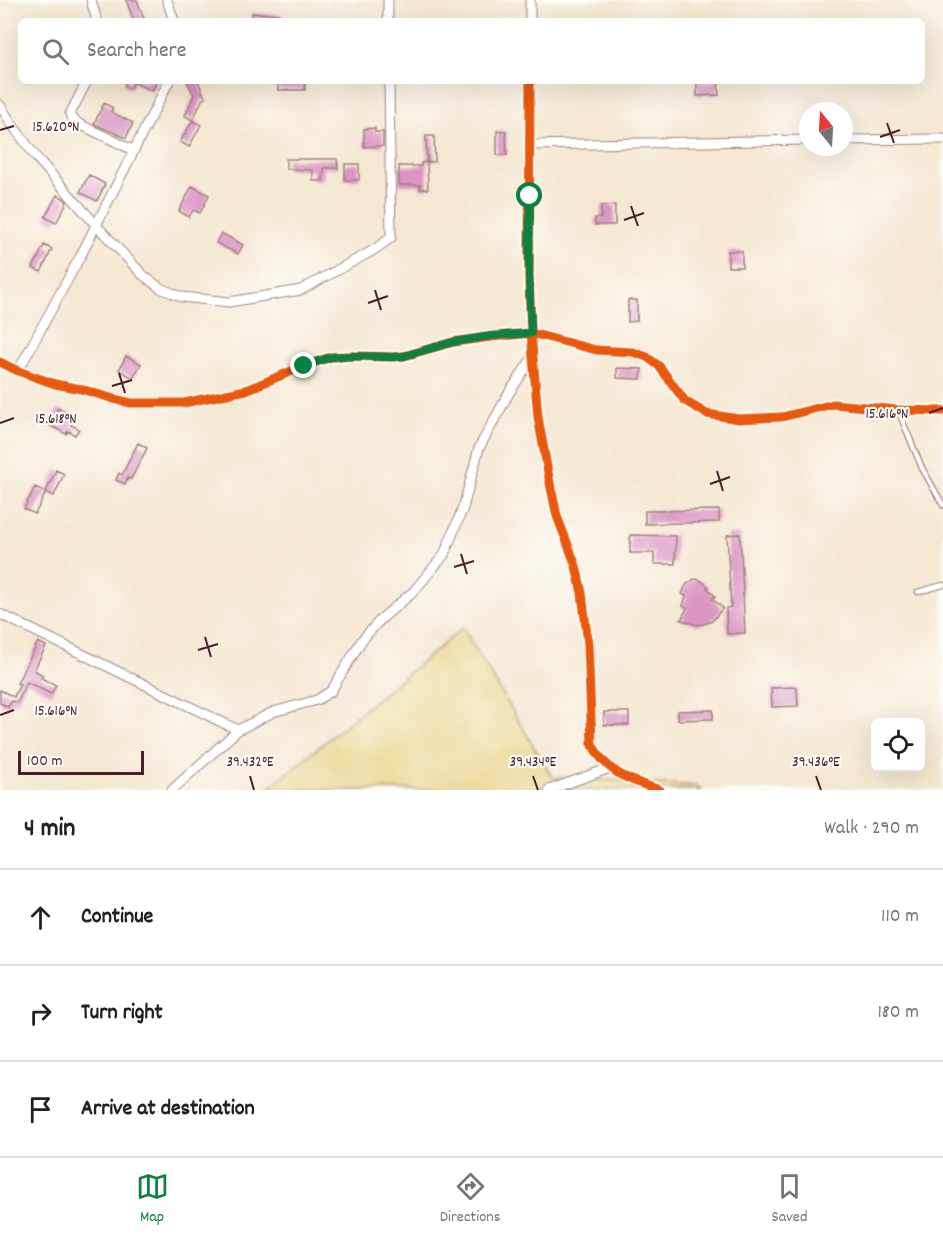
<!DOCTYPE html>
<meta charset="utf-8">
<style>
body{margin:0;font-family:Dekko,sans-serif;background:#f6f6f6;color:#202124}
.controls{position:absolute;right:18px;bottom:18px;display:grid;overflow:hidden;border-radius:9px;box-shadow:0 6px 24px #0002}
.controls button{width:54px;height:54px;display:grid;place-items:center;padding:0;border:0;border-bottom:2px solid #e0e0e0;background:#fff;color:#202124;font:30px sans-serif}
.compass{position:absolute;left:799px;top:102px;width:54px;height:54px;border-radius:50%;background:#fff;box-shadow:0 6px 24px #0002;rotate:342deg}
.scale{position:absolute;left:18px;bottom:15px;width:126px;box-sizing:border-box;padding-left:6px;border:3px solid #4a1f2b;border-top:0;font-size:16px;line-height:21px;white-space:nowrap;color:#4a1f2b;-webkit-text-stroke:4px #fdfcf7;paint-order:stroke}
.stop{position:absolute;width:18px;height:18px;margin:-14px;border:4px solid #0b8043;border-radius:50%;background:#fff}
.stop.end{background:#0b8043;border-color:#fff;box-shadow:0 2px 6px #0008}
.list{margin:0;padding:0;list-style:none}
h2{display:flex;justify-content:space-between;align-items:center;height:78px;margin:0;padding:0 24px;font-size:26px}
h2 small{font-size:20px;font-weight:400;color:#757577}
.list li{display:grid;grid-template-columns:39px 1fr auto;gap:18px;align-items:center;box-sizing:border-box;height:96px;padding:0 24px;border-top:2px solid #e0e0e0}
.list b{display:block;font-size:22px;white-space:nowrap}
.list em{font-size:20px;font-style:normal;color:#757577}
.icon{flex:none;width:33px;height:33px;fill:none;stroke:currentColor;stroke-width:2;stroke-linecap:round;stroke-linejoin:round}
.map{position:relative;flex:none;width:943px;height:790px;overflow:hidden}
.search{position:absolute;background:#fff;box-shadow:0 6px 24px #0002;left:18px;right:18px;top:18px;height:66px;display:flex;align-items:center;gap:15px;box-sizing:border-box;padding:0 21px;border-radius:9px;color:#757577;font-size:22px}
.sheet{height:366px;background:#fff}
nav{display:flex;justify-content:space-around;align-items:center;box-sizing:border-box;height:84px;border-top:2px solid #e0e0e0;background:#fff;font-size:16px;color:#757577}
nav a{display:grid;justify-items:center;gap:3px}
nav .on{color:#0b8043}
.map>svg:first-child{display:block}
</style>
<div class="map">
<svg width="943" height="790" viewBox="0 0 943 790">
<rect width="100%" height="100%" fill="#fdfcf7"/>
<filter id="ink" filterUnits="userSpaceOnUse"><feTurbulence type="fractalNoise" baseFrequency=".0167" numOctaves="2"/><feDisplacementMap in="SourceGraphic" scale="12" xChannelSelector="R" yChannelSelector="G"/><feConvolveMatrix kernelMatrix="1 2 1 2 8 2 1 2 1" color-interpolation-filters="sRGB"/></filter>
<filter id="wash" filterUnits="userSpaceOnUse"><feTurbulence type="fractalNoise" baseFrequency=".008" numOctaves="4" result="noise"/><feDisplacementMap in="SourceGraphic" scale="24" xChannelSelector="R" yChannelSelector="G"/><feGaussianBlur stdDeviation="1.35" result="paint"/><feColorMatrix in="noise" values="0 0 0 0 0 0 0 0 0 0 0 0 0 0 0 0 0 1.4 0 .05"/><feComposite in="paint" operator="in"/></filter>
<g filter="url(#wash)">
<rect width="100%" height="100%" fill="#f5e7d1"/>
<!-- sand -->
<path fill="#eeda9e" stroke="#9c7c64" stroke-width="1.5" d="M463,628L552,777L697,786L701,790H267Z"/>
<g id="blocks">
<!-- building -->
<path fill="#db94c5" d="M126,0H137L145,21H134Z
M252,13L279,14L278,21H252Z
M126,81H157L152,91L133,82L130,89L124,86Z
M187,81H198L205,98L202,100L193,120L185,116L194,95Z
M718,81L719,95L697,96V82Z
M278,82H305V90H278Z
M104,103L113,108L111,112L133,123L126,138L94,124Z
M193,120L201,125L189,147L180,142Z
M375,128V132H383V146L364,147V129Z
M497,131H506L507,155H497Z
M426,136H434L435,162H427Z
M286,159H337L338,168H324L323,181H313V170L286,169Z
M427,162L428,189H420V185H399V166H421V163Z
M345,164H359V180H345Z
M89,175L105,184L97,201L80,192Z
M192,186L209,195L200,213L193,210L189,217L179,211Z
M57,195L63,198L67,202L56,223L45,217Z
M615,205V225H595V218H601V206Z
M221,233L243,245L238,254L216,243Z
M44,245L52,249L41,272L33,268Z
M728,251H742V267H728Z
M628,300H637V321L628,322Z
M126,356L141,364L133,378L119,370Z
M617,368L642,369L641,379L617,378Z
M58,408L75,417L71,425L79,429L75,435L68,431L66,434L49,425Z
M138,443L147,448L131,479L128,478L125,484L116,480L119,473L122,475Z
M56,470L64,474L54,496L46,492Z
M35,487L46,492L35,514L24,509Z
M719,510V522L645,524V511Z
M740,534L745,633L727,634L726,608L731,607L727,535Z
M630,535L676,536L675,564H654V553H630Z
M694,579L700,580L709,587L707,588L715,596L712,599L723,608L712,621L707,623L698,625L681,620L687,608L683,606L686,596L682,594L686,585Z
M38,642L46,646L34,670L43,675L41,678L56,685L51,694L27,682L17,703L12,701L8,707L0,703V690L14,697L20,684L17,683Z
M797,687L798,706L772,707L771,688Z
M713,710V719L678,720V711Z
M604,712H629V725H604Z"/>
</g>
</g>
<g filter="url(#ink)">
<use href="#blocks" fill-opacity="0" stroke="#a0837e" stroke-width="1.5"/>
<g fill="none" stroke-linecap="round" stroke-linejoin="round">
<!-- service casing -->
<g stroke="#a0837e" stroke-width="7">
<path id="service" d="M898,410L922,468L943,505
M918,592L943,585"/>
</g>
<!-- minor casing -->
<g stroke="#a0837e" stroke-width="11">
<path id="minor" d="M91,0L97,21
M167,0L174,21
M388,0V21
M530,0V21
M87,81L70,114L71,117L79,124L133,150
M530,81L529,276L531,333L538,417L549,478L557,516L576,566L582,593L588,644L592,744C607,774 630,780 660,790
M0,105L11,123L36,157L96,225L143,275L160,288L182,297L229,302L301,290L372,251L391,238L389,81
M844,140L943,139
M530,145L808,140
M0,362L18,371L55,384L81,389L114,399L131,403H184L246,390L304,366L331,357L350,356L393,357L404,356L453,342L491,337L531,333L596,350L633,352L647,357L659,366L685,401L707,414L739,419L782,417L833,404L898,410L943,411
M18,371L81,255L169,81
M0,614L238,730
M172,790L238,730L273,712L317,700L331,691L362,640L381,619L413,592L444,555L463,508L479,448L509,393L533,357
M549,790L610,768"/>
</g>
<!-- service -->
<use href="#service" stroke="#fff" stroke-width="4.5"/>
<!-- minor -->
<use href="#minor" stroke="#fff" stroke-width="9"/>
<!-- cycleway casing -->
<g stroke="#fdfcf7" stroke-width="13">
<path id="cycleway" d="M530,81L529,276L531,333L538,417L549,478L557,516L576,566L582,593L588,644L592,744C607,774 630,780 660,790
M0,362L18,371L55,384L81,389L114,399L131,403H184L246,390L304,366L331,357L350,356L393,357L404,356L453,342L491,337L531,333L596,350L633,352L647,357L659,366L685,401L707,414L739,419L782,417L833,404L898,410L943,411"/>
</g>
<!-- cycleway -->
<use href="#cycleway" stroke="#e8590c" stroke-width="9"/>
</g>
</g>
<g fill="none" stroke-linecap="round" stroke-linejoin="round" filter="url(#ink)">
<!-- route -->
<path stroke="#0b8043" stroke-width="8" d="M304,366L331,357L350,356L393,357L404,356L453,342L491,336L531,333L529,276L530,196"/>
</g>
<!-- ticks -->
<path fill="none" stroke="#4a1f2b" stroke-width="2" d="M887,123L894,143M0,130L14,126M880,137L900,130M631,206L638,226M624,220L644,213M375,290L381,310M368,303L388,296M119,373L125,393M112,386L132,380M929,413L943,408M0,423L14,418M717,471L723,491M710,484L730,477M461,554L467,574M454,567L474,561M205,637L211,657M198,650L218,644M0,715L14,710M250,776L254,790M533,776L538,790M816,776L821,790"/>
<g font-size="15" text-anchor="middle" fill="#4a1f2b" stroke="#fdfcf7" stroke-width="4.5" stroke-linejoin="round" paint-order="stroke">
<text x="56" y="131">15.620°N</text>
<text x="887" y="418">15.616°N</text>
<text x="56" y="423">15.618°N</text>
<text x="56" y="715">15.616°N</text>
<text x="250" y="766">39.432°E</text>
<text x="533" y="766">39.434°E</text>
<text x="816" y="766">39.436°E</text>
</g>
</svg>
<div class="controls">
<button><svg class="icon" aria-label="locate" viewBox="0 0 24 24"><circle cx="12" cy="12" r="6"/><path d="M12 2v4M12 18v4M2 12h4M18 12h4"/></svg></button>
</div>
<svg class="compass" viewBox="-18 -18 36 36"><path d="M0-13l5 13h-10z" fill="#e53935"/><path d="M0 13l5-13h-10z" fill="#757577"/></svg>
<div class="scale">100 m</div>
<div class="stop" style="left:530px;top:196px"></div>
<div class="stop end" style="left:304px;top:366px"></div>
<div class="search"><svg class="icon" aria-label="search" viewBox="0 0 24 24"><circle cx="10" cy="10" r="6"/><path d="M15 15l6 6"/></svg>Search here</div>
</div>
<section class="sheet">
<h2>4 min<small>Walk · 290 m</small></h2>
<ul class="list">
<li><svg class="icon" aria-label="ahead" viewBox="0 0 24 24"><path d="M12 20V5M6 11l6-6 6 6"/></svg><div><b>Continue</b></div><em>110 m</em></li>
<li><svg class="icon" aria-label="right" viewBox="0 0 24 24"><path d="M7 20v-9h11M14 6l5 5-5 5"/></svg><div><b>Turn right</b></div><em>180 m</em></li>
<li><svg class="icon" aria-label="arrive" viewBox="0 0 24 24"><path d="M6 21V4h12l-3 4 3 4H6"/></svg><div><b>Arrive at destination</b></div></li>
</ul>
</section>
<nav>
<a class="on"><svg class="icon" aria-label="map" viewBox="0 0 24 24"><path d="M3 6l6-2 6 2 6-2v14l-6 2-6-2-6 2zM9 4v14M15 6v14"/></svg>Map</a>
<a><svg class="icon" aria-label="directions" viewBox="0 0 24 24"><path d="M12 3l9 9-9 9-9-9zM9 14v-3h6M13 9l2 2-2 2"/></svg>Directions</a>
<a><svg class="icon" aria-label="saved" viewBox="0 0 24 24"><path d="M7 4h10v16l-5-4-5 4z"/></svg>Saved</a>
</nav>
